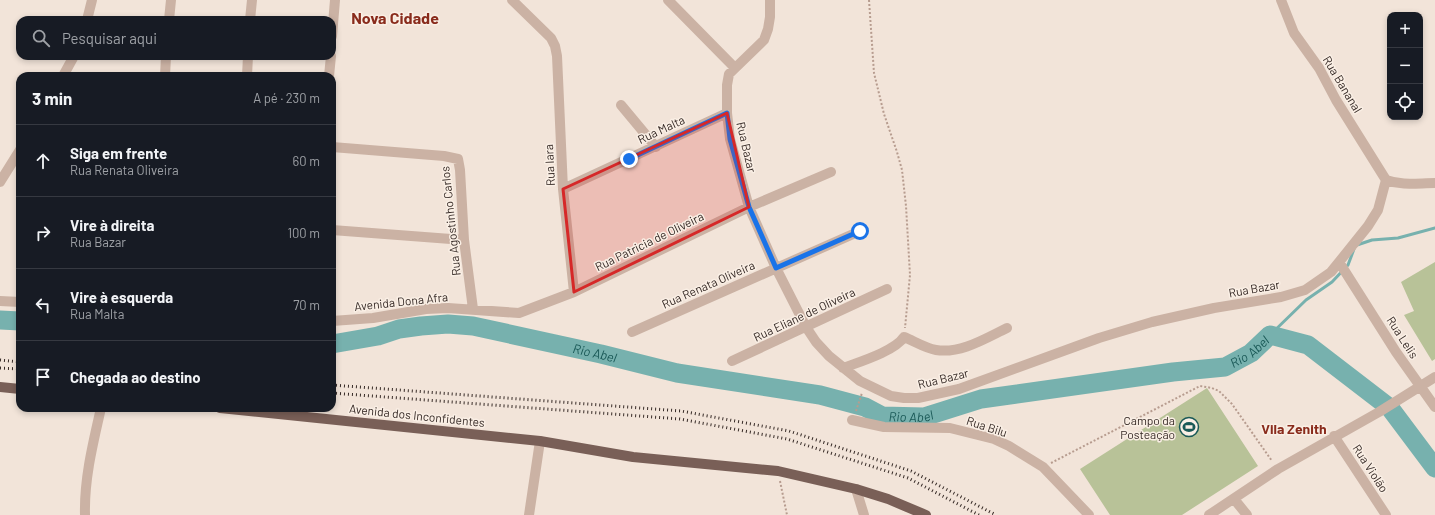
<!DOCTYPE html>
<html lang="pt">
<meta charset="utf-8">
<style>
body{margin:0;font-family:Barlow,sans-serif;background:#20242c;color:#f1f3f6}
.controls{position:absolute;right:12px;top:12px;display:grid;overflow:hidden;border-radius:8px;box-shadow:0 2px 6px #0003}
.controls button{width:36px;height:36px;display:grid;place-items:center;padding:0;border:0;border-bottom:1px solid #363941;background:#171b24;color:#f1f3f6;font:20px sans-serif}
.stop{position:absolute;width:12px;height:12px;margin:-9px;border:3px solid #1a73e8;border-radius:50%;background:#fff}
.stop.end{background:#1a73e8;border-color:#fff;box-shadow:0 1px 4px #0008}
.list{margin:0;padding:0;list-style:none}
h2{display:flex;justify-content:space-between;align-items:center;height:52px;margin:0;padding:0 16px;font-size:17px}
h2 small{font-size:13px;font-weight:400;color:#9ea1a6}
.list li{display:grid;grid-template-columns:26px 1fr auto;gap:12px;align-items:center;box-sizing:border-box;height:72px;padding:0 16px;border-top:1px solid #363941}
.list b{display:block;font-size:15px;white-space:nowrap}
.list p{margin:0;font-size:13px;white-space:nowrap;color:#9ea1a6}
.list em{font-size:13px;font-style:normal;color:#9ea1a6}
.icon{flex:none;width:22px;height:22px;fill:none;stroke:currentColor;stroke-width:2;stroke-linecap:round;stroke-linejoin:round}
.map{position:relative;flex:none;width:1435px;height:515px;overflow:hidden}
.search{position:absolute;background:#171b24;box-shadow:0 2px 6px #0003;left:16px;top:16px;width:320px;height:44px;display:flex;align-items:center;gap:10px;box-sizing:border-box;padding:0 14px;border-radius:12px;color:#9ea1a6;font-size:15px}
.panel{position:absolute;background:#171b24;box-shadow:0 2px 6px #0003;left:16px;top:72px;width:320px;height:340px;border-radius:12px}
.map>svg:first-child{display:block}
</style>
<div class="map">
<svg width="1435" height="515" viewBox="0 0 1435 515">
<rect width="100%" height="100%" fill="#f2e4d9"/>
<!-- green -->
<path fill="#b8c298" d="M1435,262V359L1432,361L1404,315L1414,311L1401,282Z
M1207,388L1258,466L1182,515H1110L1080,469Z"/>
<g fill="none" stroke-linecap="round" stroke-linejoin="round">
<!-- stream -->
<path stroke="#77b1ae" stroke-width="3" d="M1357,245L1372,240L1398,238L1435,228
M1270,335L1306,300L1332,282L1348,265L1354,249"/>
<!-- river -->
<g stroke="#77b1ae" stroke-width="19">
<path d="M0,320L20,321"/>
<path id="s1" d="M332,344L378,336L399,329L421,326L448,324L473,326L601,354L677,373L820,395L865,407L882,416L924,417L981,399L1173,372L1225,367L1251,353L1270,335L1308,345L1390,408L1435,468"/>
</g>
<!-- path -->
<path stroke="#b79c8f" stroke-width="2" stroke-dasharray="2 2" stroke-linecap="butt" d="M869,0L874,73L884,114L897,152L902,170L906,206L910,275L905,328
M856,411L862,393
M1051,463L1200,386L1212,388L1219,391L1232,404L1272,461
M780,481L787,515"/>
<!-- minor -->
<path stroke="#cbb2a4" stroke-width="10" d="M512,0L551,38L555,46L557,56L563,189L574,292
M668,0L735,68
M770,0V17L768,29L764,40L729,74L727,85V113L730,139L749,207L776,268L806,327L816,342L829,356L860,381L891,396L904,398H918L959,389L1099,338L1152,322L1214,308L1281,297L1305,290L1331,272L1368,226L1378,210L1386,180
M1281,0L1294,33L1319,68L1336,100L1386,180
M87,20L92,0
M169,20L171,0
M250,20L252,0
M332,36L335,0
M63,76L74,56
M165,76L166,56
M247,76L248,56
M329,76L331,56
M621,105L656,147
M332,147L444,156L458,159L460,170L464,240L473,309
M1386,180C1402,186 1418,183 1435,183
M0,182L20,150
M563,189L727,113
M332,230L464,240
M1339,262L1396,352L1435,407
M0,301L20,302
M332,321L373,318L426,309L448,308L519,313L574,292L749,207L831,172
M632,332L860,231
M732,361L887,289
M843,368C859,362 895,351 904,337C914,341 925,348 936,350C961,354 986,338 1007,328
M852,420L884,427L950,428L994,439L1009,446L1043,467L1089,515
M1334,436L1386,515
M856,489L864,515
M1234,499L1247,515
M85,515C84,479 93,443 101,408
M529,515L540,441
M1209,515L1278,469L1379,412L1435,377"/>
<!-- major -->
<path stroke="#795f57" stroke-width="10" d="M0,387L20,389
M220,408L540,441L633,457L778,471L856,489L888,499L926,515"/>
<!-- rail -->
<path stroke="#362a26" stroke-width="3" stroke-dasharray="1 3" stroke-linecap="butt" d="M0,360L20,362
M0,368L20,369
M332,385L681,411L789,431L911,471L996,515
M332,393L680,419L787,439L908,478L979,515"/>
</g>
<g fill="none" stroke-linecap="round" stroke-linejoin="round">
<!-- route -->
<path stroke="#1a73e8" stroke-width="5" d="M629,159L727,113L730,139L749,207L776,268L860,231"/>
</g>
<!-- marked area -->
<path fill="#d62828" fill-opacity="0.2" stroke="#d62828" stroke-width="3" stroke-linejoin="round" d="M727,113L749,207L574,292L563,189Z"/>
<!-- icons -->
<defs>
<g id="stadium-ring" transform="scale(1)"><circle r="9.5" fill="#faefe5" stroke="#1a5957" stroke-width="1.5"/><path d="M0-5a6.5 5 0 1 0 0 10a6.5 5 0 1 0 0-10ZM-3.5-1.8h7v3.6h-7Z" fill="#1a5957"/></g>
</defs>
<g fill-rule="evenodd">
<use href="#stadium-ring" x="1189" y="427"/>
</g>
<g text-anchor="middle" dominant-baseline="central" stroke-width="3" stroke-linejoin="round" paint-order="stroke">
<!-- street labels -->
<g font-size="12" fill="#362a26" stroke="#faefe5">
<text transform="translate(1343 84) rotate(59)">Rua Bananal</text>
<text transform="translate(661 129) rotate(-25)">Rua Malta</text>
<text transform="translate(747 147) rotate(77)">Rua Bazar</text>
<text transform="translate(549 165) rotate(-93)">Rua Iara</text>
<text transform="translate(450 221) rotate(-96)">Rua Agostinho Carlos</text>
<text transform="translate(649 241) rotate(-26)">Rua Patricia de Oliveira</text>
<text transform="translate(708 284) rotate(-24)">Rua Renata Oliveira</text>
<text transform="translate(1254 288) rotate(-10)">Rua Bazar</text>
<text transform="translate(401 301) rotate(-6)">Avenida Dona Afra</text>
<text transform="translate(804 314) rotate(-25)">Rua Eliane de Oliveira</text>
<text transform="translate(1403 337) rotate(57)">Rua Lelis</text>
<text transform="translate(943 378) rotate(-14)">Rua Bazar</text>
<text transform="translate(417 415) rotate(6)">Avenida dos Inconfidentes</text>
<text transform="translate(987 426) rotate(18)">Rua Bilu</text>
<text transform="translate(1371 468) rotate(57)">Rua Violão</text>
</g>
<!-- poi labels -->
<g font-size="12" fill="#362a26" stroke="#faefe5" text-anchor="end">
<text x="1175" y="420">Campo da<tspan x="1175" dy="14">Posteação</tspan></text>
</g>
<!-- water labels -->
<g font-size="13" font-style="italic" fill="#1a5957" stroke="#faefe5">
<text stroke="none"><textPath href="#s1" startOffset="940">Rio Abel</textPath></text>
<text stroke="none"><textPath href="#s1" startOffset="268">Rio Abel</textPath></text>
<text stroke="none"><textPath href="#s1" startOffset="592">Rio Abel</textPath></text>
</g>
<!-- quarter labels -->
<g font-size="14" font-weight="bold" fill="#892b1c" stroke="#faefe5">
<text x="1294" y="428">Vila Zenith</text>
</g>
<!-- district labels -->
<g font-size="16" font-weight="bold" fill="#892b1c" stroke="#faefe5">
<text x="395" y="17">Nova Cidade</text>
</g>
</g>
</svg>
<div class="controls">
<button>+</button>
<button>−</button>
<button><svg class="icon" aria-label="locate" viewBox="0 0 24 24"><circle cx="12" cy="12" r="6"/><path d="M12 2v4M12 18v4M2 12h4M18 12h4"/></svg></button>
</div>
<div class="stop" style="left:860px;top:231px"></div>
<div class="stop end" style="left:629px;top:159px"></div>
<div class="search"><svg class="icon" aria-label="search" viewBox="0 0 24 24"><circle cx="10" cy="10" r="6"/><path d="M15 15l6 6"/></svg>Pesquisar aqui</div>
<section class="panel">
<h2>3 min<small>A pé · 230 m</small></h2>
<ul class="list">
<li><svg class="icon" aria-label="ahead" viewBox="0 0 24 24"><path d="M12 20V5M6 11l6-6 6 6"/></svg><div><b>Siga em frente</b><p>Rua Renata Oliveira</p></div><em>60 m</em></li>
<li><svg class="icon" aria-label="right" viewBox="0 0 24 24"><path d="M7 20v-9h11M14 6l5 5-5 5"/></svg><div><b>Vire à direita</b><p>Rua Bazar</p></div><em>100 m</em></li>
<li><svg class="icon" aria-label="left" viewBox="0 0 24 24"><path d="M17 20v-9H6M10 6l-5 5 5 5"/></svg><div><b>Vire à esquerda</b><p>Rua Malta</p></div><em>70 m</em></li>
<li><svg class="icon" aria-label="arrive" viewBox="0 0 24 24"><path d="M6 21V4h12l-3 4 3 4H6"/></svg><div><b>Chegada ao destino</b></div></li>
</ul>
</section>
</div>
